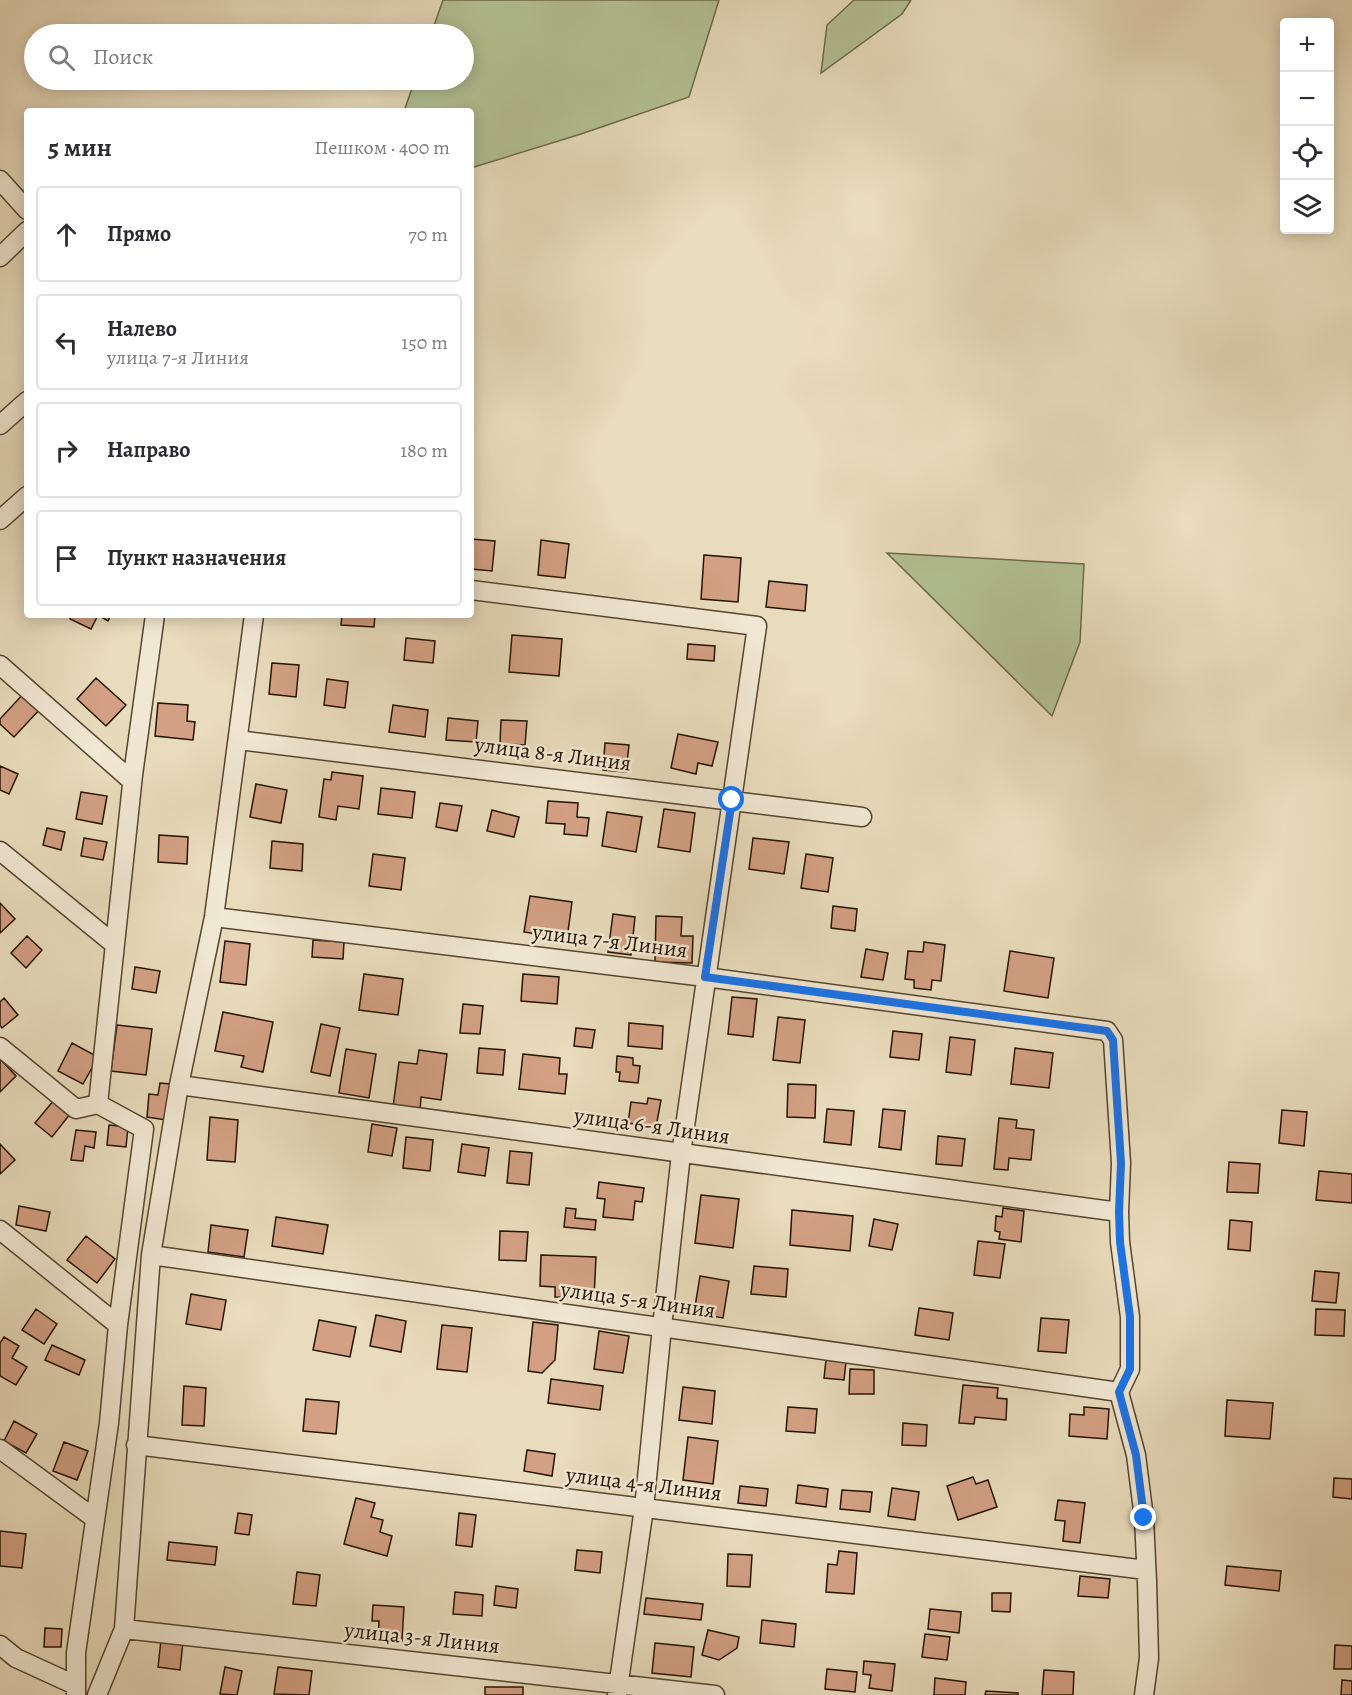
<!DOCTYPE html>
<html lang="ru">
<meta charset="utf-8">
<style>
body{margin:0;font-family:Alegreya,serif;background:#f7f7f7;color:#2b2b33}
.controls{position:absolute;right:18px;top:18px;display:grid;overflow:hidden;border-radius:6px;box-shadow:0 3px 15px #0003}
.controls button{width:54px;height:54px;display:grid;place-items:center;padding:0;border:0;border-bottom:2px solid #e1e1e2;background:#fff;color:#2b2b33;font:30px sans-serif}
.stop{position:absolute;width:18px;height:18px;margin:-14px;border:4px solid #1a73e8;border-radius:50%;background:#fff}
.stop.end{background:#1a73e8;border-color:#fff;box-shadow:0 2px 6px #0008}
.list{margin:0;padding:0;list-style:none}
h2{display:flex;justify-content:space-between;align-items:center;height:78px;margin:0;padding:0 24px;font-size:26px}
h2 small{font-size:20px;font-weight:400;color:#7c7c81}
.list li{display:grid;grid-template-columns:39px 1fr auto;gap:18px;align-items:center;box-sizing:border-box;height:96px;margin:0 12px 12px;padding:0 12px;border:2px solid #e1e1e2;border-radius:6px}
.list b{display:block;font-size:22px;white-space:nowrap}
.list p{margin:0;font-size:20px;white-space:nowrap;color:#7c7c81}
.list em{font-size:20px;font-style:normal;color:#7c7c81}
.icon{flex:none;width:33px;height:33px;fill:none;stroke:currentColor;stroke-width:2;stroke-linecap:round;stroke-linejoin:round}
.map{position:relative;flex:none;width:1352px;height:1695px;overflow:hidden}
.search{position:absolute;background:#fff;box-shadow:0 3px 15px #0003;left:24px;top:24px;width:450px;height:66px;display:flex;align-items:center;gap:15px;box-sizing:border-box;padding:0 21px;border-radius:33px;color:#7c7c81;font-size:22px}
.panel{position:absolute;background:#fff;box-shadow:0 3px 15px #0003;left:24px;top:108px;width:450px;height:510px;border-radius:6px}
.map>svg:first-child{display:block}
</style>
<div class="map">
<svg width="1352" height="1695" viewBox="0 0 1352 1695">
<rect width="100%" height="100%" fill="#e9dcbc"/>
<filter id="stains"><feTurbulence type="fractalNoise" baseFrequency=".00333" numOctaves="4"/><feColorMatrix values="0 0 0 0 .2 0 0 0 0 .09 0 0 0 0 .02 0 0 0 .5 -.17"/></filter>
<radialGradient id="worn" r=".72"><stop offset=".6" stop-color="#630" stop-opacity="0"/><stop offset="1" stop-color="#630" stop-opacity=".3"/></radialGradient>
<!-- green -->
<path fill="#b3c193" stroke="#6c6a4a" stroke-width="1.5" d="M443,0H719L689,97L581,134L471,168V111H404L415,80H464V34H431Z
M854,0H911L902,14L821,73L827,25Z
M887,553L1084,564L1080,642L1052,716Z"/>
<!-- building -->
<path fill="#d3a083" stroke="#241301" stroke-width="1.5" d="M471,539L495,541L492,571L471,569Z
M541,540L569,544L565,578L538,575Z
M704,555L741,558L738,602L701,599Z
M769,581L807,585L805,611L766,607Z
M72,615H111L108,621L98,615L91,629L70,619Z
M342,615H375L374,627L341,625Z
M512,635L562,639L559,676L509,672Z
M406,638L435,641L433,663L404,660Z
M688,644L715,646L714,661L687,659Z
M272,663L299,665L296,697L269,694Z
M96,678L126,705L106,726L77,699Z
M327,679L348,682L345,708L324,705Z
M25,692L41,708L14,737L0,724V719Z
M158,703L188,705L187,721L195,722L193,740L155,736Z
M393,705L428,710L425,737L389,732Z
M448,718L478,721L476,742L446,740Z
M501,720L527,721L525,745L500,744Z
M678,734L718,742L712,766L698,763L696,774L671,768Z
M605,743L629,745L626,772L603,770Z
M0,766L18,774L9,794L0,790Z
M332,772L363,776L359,809L338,806L336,820L319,817L324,779L331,780Z
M256,784L287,790L281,823L250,817Z
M381,788L415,792L412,818L378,814Z
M81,792L107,796L102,824L76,819Z
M548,801L578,803L577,817L589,818L587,836L564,834L565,824L546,823Z
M440,803L462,806L457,831L436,827Z
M664,809L695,813L690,852L658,847Z
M492,810L519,817L514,837L487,831Z
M607,812L642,817L636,852L602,846Z
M47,828L65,832L61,850L43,845Z
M159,835L188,837L187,864L158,862Z
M84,838L107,842L103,860L81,856Z
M753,838L789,842L784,874L749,869Z
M272,841L303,844L302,871L270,868Z
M373,854L405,858L401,890L369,886Z
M806,854L833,858L828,892L801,888Z
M530,896L572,902L567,939L524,932Z
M0,903L15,919L0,933Z
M833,906L857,909L855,931L831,928Z
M613,914L635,917L631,955L608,952Z
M656,916L682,917L681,936H693L692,963L655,962Z
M27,936L42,950L26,968L11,953Z
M313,940L344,942L343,959L312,957Z
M225,941L250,944L246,985L220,982Z
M924,942L945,945L941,981L932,980L931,990L914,988V980L905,979L908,951L923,952Z
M866,949L888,953L883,980L861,977Z
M1010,951L1054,958L1048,998L1004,991Z
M135,967L160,971L156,993L132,989Z
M364,974L403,979L398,1015L359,1010Z
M523,974L559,977L557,1004L521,1001Z
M732,997L757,999L753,1037L728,1034Z
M4,998L18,1015L2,1028L0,1025V1002Z
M463,1004L483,1006L480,1034L460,1033Z
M223,1012L273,1022L263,1072L241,1067L244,1056L215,1051Z
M778,1017L805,1020L800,1063L773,1060Z
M629,1023L663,1026L662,1049L628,1046Z
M321,1024L340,1028L330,1076L311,1072Z
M117,1025L152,1029L146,1075L111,1071Z
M576,1028L595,1030L592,1048L574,1046Z
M893,1031L922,1034L919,1060L890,1057Z
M950,1037L975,1040L971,1075L946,1072Z
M72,1043L98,1057L83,1084L58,1071Z
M479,1048L505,1050L503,1075L477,1073Z
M1015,1048L1053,1053L1049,1088L1011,1084Z
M346,1049L376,1054L369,1098L339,1093Z
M419,1050L447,1054L441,1100L421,1097L420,1111L393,1107L399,1062L417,1064Z
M523,1054L560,1058L559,1074H567L565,1094L519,1089Z
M617,1056L633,1058V1065L640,1066L638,1083L619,1081L620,1072H616Z
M0,1059L16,1076L0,1092Z
M160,1083L170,1084L166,1120L147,1117L149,1094L158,1095Z
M788,1084L816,1085L815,1118L787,1117Z
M648,1098L661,1100L656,1127L628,1123L631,1102L647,1104Z
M54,1100L70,1114L52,1137L35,1123Z
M827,1109L854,1111L851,1145L824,1142Z
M883,1109L905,1111L901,1150L879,1147Z
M1282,1110L1307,1112L1304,1146L1279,1143Z
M210,1117L238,1120L235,1162L207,1160Z
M999,1118L1017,1120L1016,1128L1034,1130L1031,1160L1009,1158L1008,1170L994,1169Z
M372,1124L397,1128L392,1156L368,1152Z
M109,1125L128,1127L126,1147L107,1145Z
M76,1130L96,1132L94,1148L85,1146L83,1161L71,1160Z
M938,1136L965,1139L962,1166L936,1164Z
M406,1137L433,1140L430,1171L403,1168Z
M0,1144L15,1160L0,1174Z
M462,1144L489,1148L485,1176L458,1172Z
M510,1151L532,1153L529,1185L507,1183Z
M1229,1162L1260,1164L1258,1193L1227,1192Z
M1319,1171L1352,1174V1203L1316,1200Z
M599,1182L644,1188L642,1202L635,1201L633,1220L603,1217L605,1199L597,1198Z
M701,1195L739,1199L733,1248L695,1243Z
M19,1206L50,1212L46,1231L16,1225Z
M566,1208L576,1209L575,1218L596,1220L595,1230L564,1227Z
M1003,1208L1024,1211L1021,1242L999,1239L1000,1232L995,1231L996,1216L1002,1217Z
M792,1210L853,1216L850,1251L790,1245Z
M276,1217L328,1225L323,1254L272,1246Z
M874,1219L898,1224L892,1250L869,1246Z
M1230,1220L1252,1222L1250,1251L1228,1249Z
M211,1225L248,1230L244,1257L208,1252Z
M500,1231L528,1232L526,1261L499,1260Z
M86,1236L115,1259L97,1283L67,1260Z
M978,1241L1005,1244L1000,1278L974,1275Z
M541,1255L596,1257L594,1298L555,1297V1287L540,1286Z
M754,1266L788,1269L786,1297L751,1294Z
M1315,1271L1339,1273L1336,1303L1312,1301Z
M700,1276L729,1281L723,1318L694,1313Z
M191,1294L226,1300L221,1330L186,1324Z
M919,1308L953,1313L949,1340L915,1335Z
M36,1309L57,1324L44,1344L22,1330Z
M1316,1309L1345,1310L1344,1336L1315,1335Z
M376,1315L406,1321L401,1352L370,1346Z
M1041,1318L1069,1320L1066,1353L1038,1351Z
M319,1320L356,1327L350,1357L313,1350Z
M533,1322L558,1325L555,1360L542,1373L528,1371Z
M442,1325L472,1328L467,1372L437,1369Z
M599,1331L629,1336L623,1373L594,1369Z
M4,1337L19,1346L12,1358L27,1367L16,1385L0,1376V1343Z
M52,1345L85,1360L79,1375L45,1360Z
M826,1360L846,1362L844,1380L824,1378Z
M850,1369L874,1370V1394H849Z
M551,1379L603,1386L600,1410L548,1403Z
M963,1385L998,1388L997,1398L1007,1399L1006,1420L975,1417L974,1424L959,1423Z
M184,1386L206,1388L204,1426L182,1425Z
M683,1387L715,1391L712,1424L679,1420Z
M306,1399L339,1402L336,1434L303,1431Z
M1227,1400L1273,1403L1270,1439L1225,1436Z
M788,1407L817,1409L815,1433L786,1431Z
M1084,1407L1109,1409L1107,1439L1069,1436L1070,1414L1084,1415Z
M14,1421L37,1434L26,1453L4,1441Z
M903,1423L927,1425L926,1446L902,1445Z
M688,1437L718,1441L713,1484L683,1480Z
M64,1442L88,1451L77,1480L53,1471Z
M527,1450L555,1454L552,1476L524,1471Z
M973,1477L976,1484L988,1480L997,1507L958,1520L947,1486Z
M1334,1478L1352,1479V1499L1333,1497Z
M798,1485L828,1489L826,1507L796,1503Z
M740,1486L768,1489L766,1506L738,1503Z
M892,1488L919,1492L915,1520L888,1516Z
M842,1490L872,1492L870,1512L840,1509Z
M356,1498L375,1503L371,1517L383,1520L380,1532L392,1536L387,1556L344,1544Z
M1058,1500L1085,1503L1080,1543L1063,1541L1065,1521L1055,1520Z
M238,1513L252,1515L249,1535L235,1533Z
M459,1513L476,1515L472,1547L456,1545Z
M0,1531L26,1534L22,1568L0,1566Z
M169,1542L217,1547L215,1565L167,1560Z
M577,1550L602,1552L600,1573L575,1570Z
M839,1551L857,1553L854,1594L826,1592L828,1564L837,1565Z
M728,1554L752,1555L750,1587L727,1586Z
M1227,1566L1281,1571L1279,1591L1225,1585Z
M297,1572L320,1575L316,1606L293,1604Z
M1080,1576L1110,1579L1108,1598L1078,1596Z
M496,1586L518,1589L516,1608L494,1605Z
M455,1592L483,1595L482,1616L453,1614Z
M992,1593H1011L1010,1612L992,1611Z
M646,1598L703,1604L701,1620L644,1614Z
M373,1605L404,1607L402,1641L378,1640L379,1621H372Z
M930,1609L961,1612L959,1633L928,1629Z
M762,1620L796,1624L794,1647L760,1643Z
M45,1628L62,1629L61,1647H44Z
M708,1630L739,1637L737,1648L719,1660L702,1655Z
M925,1634L950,1637L947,1660L922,1657Z
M161,1640L183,1642L180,1670L158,1667Z
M655,1643L694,1647L691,1677L652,1673Z
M1335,1645L1352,1646V1669H1334Z
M864,1661L895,1664L892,1691L869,1688L871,1675L863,1674Z
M225,1667L242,1671L237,1695L220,1694Z
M278,1667L312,1671L309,1695L274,1694Z
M827,1669L857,1672L855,1692L825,1689Z
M1044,1670L1074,1672L1073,1695H1042Z
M935,1678L966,1682L965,1695H934Z
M1342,1680L1352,1681V1695H1341Z
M485,1687H523V1695H485Z
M986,1691L1018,1693V1695H985Z"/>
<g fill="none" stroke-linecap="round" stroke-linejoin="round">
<!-- minor casing -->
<g stroke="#554530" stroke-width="21">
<path id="minor" d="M0,180L27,210
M0,257L27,231
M0,425L27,401
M0,520L27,496
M471,590L757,626L681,1154L662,1327L644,1508L617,1695
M0,665L132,781
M238,740L862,817
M0,851L114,944
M214,917L705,977L1107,1031L1113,1040L1121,1163L1119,1212L1120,1242L1130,1317V1369L1119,1392L1136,1455L1144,1518L1147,1581L1149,1658L1144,1695
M0,1047L76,1109L98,1104
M179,1085L1119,1212
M0,1230L118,1325
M151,1255L1119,1392
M136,1445L1146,1570
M0,1449L94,1518
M124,1629L715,1695
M0,1645L16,1658L75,1685
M76,1695V1653L109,1423L118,1325L144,1129L98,1104L133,775L155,615
M97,1695L124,1629L151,1255L179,1085L214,917L254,615"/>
</g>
<!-- minor -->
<use href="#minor" stroke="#f1e8d3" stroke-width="18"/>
</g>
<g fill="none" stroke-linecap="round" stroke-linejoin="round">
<!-- route -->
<path stroke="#1a73e8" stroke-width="8" d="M732,800L705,977L1107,1031L1113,1040L1121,1163L1119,1212L1120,1242L1130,1317V1369L1119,1392L1136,1455L1144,1518"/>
</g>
<g text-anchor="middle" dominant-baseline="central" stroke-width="5" stroke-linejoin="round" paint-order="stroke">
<!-- street labels -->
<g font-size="22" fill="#241301" stroke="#f1e8d3">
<text transform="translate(553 754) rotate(7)">улица 8-я Линия</text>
<text transform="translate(610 941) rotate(7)">улица 7-я Линия</text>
<text transform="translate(652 1126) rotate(8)">улица 6-я Линия</text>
<text transform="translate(638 1300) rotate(8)">улица 5-я Линия</text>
<text transform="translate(644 1484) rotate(7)">улица 4-я Линия</text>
<text transform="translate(422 1638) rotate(6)">улица 3-я Линия</text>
</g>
</g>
<rect width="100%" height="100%" filter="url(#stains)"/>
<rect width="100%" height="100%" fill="url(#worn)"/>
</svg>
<div class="controls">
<button>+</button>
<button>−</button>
<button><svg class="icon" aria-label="locate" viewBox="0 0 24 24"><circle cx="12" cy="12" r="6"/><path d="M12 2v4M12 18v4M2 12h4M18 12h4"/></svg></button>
<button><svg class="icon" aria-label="layers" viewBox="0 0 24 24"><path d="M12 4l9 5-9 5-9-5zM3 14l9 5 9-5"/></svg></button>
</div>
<div class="stop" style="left:732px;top:800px"></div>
<div class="stop end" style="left:1144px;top:1518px"></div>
<div class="search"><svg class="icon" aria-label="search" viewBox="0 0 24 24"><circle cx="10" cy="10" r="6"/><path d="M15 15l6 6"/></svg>Поиск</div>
<section class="panel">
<h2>5 мин<small>Пешком · 400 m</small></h2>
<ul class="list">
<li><svg class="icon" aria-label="ahead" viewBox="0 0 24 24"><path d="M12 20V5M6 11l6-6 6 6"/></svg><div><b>Прямо</b></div><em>70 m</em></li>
<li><svg class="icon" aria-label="left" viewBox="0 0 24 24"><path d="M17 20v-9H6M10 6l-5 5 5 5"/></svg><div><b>Налево</b><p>улица 7-я Линия</p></div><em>150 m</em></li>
<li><svg class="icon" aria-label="right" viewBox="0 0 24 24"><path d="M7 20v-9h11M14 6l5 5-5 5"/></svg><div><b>Направо</b></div><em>180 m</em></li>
<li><svg class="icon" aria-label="arrive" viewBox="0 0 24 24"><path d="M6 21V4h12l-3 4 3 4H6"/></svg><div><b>Пункт назначения</b></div></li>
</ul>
</section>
</div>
